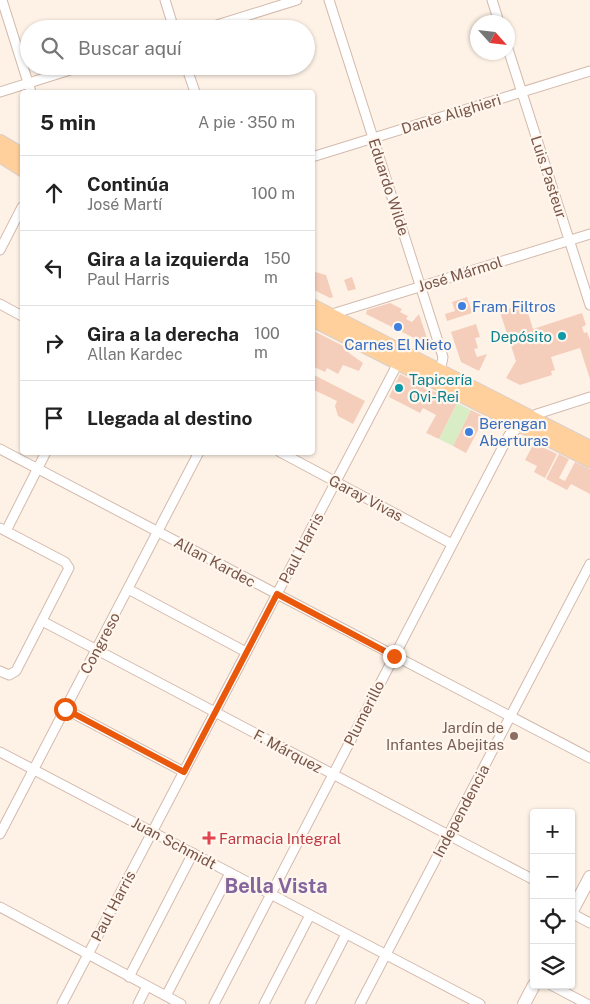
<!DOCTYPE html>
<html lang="es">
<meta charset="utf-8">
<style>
body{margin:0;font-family:"Public Sans",sans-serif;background:#f2f2f2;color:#222}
.controls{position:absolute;right:15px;bottom:15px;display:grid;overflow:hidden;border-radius:5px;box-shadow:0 1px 4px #0004}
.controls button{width:45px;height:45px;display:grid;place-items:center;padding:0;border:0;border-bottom:1px solid #e0e0e0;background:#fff;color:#222;font:25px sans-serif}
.compass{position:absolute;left:470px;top:15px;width:45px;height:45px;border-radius:50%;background:#fff;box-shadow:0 1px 4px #0004;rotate:117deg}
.stop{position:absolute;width:15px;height:15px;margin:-11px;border:4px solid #ea580c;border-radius:50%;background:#fff}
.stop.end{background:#ea580c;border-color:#fff;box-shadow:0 1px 5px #0008}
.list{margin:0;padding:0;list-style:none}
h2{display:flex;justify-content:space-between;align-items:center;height:65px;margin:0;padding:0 20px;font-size:21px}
h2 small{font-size:16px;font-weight:400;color:#767676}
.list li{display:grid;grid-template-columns:32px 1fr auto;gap:15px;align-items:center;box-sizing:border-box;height:75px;padding:0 20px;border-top:1px solid #e0e0e0}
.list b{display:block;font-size:19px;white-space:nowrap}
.list p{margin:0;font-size:16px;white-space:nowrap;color:#767676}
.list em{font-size:16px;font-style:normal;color:#767676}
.icon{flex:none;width:28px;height:28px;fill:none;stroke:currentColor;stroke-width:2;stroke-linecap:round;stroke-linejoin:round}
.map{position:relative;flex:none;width:590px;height:1004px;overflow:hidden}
.search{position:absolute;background:#fff;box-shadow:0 1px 4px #0004;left:20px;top:20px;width:295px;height:55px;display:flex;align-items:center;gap:12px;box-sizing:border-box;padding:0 18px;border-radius:28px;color:#767676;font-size:19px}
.panel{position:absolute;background:#fff;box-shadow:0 1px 4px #0004;left:20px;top:90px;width:295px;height:365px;border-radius:5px}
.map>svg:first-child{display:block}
</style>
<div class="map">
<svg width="590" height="1004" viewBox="0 0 590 1004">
<rect width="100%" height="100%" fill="#fef2e6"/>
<!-- green -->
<path fill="#d8edc3" d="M457,403L471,410L453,446L439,439Z"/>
<!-- building -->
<path fill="#f5cdbb" d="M312,271L326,275L333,297L330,298L312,289Z
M352,277L356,289L348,291L344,280Z
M467,297L472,313L447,321L445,314L455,311L452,302Z
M390,303L402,309L400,312L408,316L406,319L412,322L419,314L428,341L424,343L366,314L367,310Z
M525,303L533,329L582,313L586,325L582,327L584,333L587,332L590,340V379L580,348L551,357L555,370L551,371L552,375L520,385L506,378L516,361L500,312Z
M476,324L480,337L475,338L478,348L474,349L477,357L487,354L479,371L461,362L451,332Z
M312,330L351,350L349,353L363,363L359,371L343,365L338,374L327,368L325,372L312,366Z
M312,374L365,401L353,424L338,416L335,406L337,401L312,389Z
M400,374L457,403L439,439L426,433L436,415L423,408L420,413L389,397Z
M471,410L485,417L466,453L453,446Z
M534,443L557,454L545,478L534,472L537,466L525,460Z
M559,454L569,459L559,478L565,481L575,462L590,469V494L571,484L567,490L546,479Z"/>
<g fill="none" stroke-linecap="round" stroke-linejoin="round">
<!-- minor casing -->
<g stroke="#d3baad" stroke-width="11">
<path id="minor" d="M2,0L31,92
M165,0L174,29
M329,0L443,357L441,367L433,368
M492,0L499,22
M204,29L297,0
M508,49L590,305
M186,66L195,92
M0,92L83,66
M312,157L590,71
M0,250L22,207
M0,304L22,316
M329,315L590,234
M0,449L590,758
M280,452L452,544
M0,528L65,562L69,568L16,671L9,675L0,671
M6,531L46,452
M128,589L246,652
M42,621L534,880
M65,709L184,772
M0,752L480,1004
M0,834L199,452
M0,907L181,1004
M571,913L590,923
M129,977L193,853
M551,985L587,1004
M166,996L230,873
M62,1004L398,363L402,364
M138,1004L147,986
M214,1004L509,435L537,414L590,397
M264,1004L310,915
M310,1004L346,934
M360,1004L590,564"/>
</g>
<!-- secondary casing -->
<g stroke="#d6baaa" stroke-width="14">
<path id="secondary" d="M571,913L590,877
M524,1004L534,985"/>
</g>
<!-- primary casing -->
<g stroke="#d9cfcc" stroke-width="16">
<path id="primary" d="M0,142L22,155
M0,155L22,169
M312,306L590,448
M312,319L590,460"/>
</g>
<!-- minor -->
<use href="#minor" stroke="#fff" stroke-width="9"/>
<!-- secondary -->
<use href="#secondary" stroke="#fff" stroke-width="12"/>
<!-- primary -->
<use href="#primary" stroke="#ffd09b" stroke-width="14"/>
</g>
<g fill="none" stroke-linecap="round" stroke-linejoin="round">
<!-- route -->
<path stroke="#ea580c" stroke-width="6" d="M65,709L184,772L277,594L394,656"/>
</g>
<!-- markers -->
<g fill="#3f7fe0" stroke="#fff6ed" stroke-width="2">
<circle cx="462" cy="306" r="5"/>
<circle cx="398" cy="327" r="5"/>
<circle cx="469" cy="432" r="5"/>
</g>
<g fill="#0f9aa8" stroke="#fff6ed" stroke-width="2">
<circle cx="562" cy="336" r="5"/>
<circle cx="399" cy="388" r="5"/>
</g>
<circle fill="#8d6e63" stroke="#fff6ed" stroke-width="2" cx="514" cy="736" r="5"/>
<path fill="#e0444e" stroke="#fff6ed" stroke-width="2" d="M206.5 830.5h5v5h5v5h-5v5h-5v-5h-5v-5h5z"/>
<g text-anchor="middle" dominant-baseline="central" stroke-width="4.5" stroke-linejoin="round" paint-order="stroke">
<!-- street labels -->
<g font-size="15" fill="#795548" stroke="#fff6ed">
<text transform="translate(451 114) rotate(-17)">Dante Alighieri</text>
<text transform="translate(549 177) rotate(72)">Luis Pasteur</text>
<text transform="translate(389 187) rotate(72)">Eduardo Wilde</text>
<text transform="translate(460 274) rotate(-17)">José Mármol</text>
<text transform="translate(366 498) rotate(28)">Garay Vivas</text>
<text transform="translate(301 548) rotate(-62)">Paul Harris</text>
<text transform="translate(215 562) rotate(28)">Allan Kardec</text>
<text transform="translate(100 643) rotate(-62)">Congreso</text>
<text transform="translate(364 713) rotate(-63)">Plumerillo</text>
<text transform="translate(288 751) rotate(28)">F. Márquez</text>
<text transform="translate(461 811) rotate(-62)">Independencia</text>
<text transform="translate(174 843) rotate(28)">Juan Schmidt</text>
<text transform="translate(113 906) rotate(-62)">Paul Harris</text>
</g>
<!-- shop labels -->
<g font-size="15" fill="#366cbe" stroke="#fff6ed" text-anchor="start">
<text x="472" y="306">Fram Filtros</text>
<text x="398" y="344" text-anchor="middle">Carnes El Nieto</text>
<text x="479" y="423">Berengan<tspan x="479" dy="17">Aberturas</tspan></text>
</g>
<!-- culture labels -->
<g font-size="15" fill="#0d838f" stroke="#fff6ed" text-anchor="end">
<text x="552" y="336">Depósito</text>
<text x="409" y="379" text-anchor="start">Tapicería<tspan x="409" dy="17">Ovi-Rei</tspan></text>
</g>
<!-- education labels -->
<g font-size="15" fill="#785e54" stroke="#fff6ed" text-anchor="end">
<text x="504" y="727">Jardín de<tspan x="504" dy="17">Infantes Abejitas</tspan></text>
</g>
<!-- health labels -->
<g font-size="15" fill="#be3a42" stroke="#fff6ed" text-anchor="start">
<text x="219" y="838">Farmacia Integral</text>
</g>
<!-- district labels -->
<g font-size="20" font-weight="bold" fill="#84649c" stroke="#fff6ed">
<text x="276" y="886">Bella Vista</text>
</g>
</g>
</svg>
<div class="controls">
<button>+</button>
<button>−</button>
<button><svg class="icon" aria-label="locate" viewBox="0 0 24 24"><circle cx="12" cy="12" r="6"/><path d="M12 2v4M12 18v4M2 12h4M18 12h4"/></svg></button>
<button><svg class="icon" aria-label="layers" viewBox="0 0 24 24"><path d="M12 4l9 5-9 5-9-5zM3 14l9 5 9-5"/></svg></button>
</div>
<svg class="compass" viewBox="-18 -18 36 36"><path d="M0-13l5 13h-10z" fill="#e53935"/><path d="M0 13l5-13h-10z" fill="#767676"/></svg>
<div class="stop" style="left:65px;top:709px"></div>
<div class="stop end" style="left:394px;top:656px"></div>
<div class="search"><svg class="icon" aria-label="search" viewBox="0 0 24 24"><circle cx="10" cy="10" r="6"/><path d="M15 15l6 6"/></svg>Buscar aquí</div>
<section class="panel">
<h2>5 min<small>A pie · 350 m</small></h2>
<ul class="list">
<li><svg class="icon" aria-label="ahead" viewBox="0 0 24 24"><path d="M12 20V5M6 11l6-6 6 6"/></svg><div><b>Continúa</b><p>José Martí</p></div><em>100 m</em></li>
<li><svg class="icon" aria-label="left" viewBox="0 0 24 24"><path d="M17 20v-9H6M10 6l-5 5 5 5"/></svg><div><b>Gira a la izquierda</b><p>Paul Harris</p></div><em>150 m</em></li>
<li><svg class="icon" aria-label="right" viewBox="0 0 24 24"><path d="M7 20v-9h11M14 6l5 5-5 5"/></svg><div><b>Gira a la derecha</b><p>Allan Kardec</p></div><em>100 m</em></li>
<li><svg class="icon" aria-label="arrive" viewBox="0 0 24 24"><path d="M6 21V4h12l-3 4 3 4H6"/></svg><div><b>Llegada al destino</b></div></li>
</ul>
</section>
</div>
